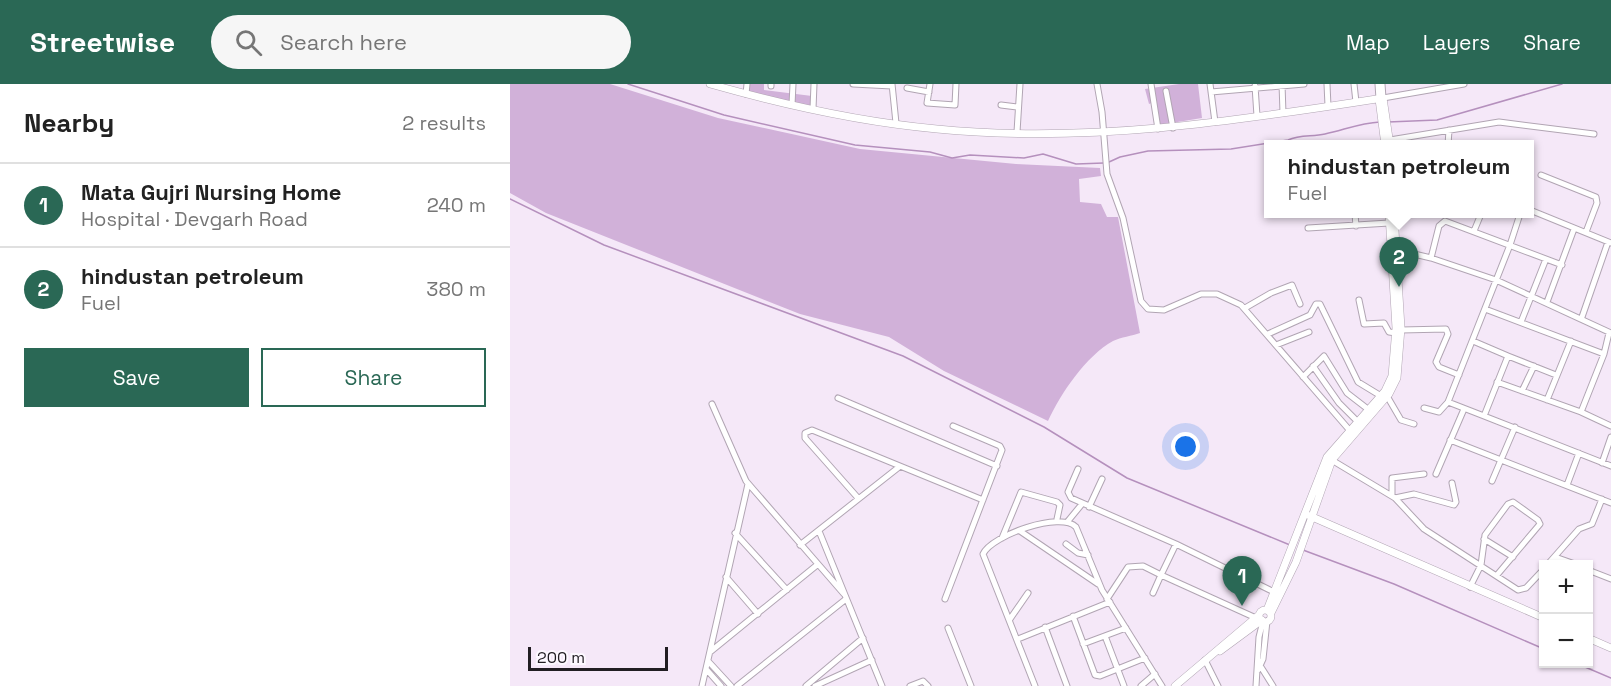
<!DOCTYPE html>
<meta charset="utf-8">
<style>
body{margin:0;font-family:"Space Grotesk",sans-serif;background:#f6f6f6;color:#222}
.controls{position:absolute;right:18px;bottom:18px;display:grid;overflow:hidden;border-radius:0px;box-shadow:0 2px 4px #0004}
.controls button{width:54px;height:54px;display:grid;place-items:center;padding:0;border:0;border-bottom:2px solid #e0e0e0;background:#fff;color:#222;font:30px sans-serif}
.scale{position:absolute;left:18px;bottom:15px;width:140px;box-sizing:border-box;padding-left:6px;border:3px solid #211d22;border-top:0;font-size:16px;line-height:21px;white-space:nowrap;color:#211d22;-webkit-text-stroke:4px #fdf8ff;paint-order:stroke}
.you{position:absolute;left:676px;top:363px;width:21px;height:21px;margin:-15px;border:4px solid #fff;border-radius:50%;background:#1a73e8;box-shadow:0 0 0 9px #1a73e833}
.badge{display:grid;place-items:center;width:39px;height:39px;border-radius:50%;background:#2a6855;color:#fff;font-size:20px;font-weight:700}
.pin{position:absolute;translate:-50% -50px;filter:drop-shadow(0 2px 3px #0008)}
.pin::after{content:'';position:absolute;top:32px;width:21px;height:18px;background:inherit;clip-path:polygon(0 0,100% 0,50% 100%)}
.popup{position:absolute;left:754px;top:56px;width:270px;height:78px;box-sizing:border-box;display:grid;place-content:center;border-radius:0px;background:#fff;filter:drop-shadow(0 2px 4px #0005);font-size:20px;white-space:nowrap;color:#767676}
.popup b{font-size:22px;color:#222}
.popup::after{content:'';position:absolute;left:50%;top:100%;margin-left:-12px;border:12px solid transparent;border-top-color:#fff}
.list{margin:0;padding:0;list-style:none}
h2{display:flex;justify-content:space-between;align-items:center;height:78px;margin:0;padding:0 24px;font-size:26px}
h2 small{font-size:20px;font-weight:400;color:#767676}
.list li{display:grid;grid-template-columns:39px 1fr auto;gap:18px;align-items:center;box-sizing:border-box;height:84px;padding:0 24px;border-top:2px solid #e0e0e0}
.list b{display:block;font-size:22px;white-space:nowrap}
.list p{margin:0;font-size:20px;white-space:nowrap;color:#767676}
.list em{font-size:20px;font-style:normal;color:#767676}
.actions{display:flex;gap:12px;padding:18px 24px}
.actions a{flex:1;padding:14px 0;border:2px solid #2a6855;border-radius:0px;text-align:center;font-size:21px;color:#2a6855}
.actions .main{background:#2a6855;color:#fff}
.icon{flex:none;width:33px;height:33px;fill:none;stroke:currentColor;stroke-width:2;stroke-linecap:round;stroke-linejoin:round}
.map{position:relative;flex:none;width:1101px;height:602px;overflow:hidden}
header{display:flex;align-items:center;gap:36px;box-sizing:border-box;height:84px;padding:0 30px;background:#2a6855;color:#fff}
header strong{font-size:28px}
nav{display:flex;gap:33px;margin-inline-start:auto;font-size:21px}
.search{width:420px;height:54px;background:#f6f6f6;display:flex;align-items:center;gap:15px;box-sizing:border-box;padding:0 21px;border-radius:33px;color:#767676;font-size:22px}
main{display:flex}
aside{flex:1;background:#fff}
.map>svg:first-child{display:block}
</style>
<header>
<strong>Streetwise</strong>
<div class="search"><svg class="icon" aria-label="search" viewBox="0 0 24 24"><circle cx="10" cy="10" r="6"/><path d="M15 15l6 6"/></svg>Search here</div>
<nav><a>Map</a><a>Layers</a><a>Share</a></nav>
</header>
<main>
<aside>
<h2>Nearby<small>2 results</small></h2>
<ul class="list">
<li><span class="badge">1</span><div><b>Mata Gujri Nursing Home</b><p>Hospital · Devgarh Road</p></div><em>240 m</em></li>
<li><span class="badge">2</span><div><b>hindustan petroleum</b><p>Fuel</p></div><em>380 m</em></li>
</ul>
<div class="actions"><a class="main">Save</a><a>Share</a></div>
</aside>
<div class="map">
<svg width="1101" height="602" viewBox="0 0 1101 602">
<rect width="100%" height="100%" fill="#f5e8f8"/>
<!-- green -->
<path fill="#d1b1d9" d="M0,0H100L208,34L350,65L506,80L590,84L591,92L569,95L570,118L591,120L597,133H608L630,249C622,252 611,253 603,257C576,272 551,309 538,337L434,287L379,253L290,230L36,129L0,109Z
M240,0H254V6L302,12L300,22L239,11Z
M669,0H688L692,34L649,41L644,18L639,20L635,5Z"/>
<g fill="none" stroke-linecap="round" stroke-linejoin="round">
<!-- stream -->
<path stroke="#b590bd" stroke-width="1.5" d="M118,0L214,31L345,61L420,68L442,74L460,71L514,74L533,70L566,80L594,79
M878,38L927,36L1052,0
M599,78L610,73L638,67L721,65L778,56C790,50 802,53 815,50C834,46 850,39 870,38
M0,115L94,161L393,272L534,343L617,394L780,461
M793,466L884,500L1034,565
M1068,580L1101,594"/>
<!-- minor casing -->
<g stroke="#b1a5b3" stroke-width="7">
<path id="minor" d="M343,0L382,2
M382,0L386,39
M420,0L417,19L445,21L446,0
M587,0L592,28L597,90L613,134L631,217L638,225L654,226L691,210H707L731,221L842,349
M641,0L648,45
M700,0L705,38
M772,0L773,29
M817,0L818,22
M844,0L846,18
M868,0L869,15
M872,0L873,14L954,0
M261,2V0
M745,2L747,32
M397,4L419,8
M656,7L663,44
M701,8L794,0
M236,10L237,0
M282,21L283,0
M491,21L507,23
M303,25L304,0
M507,48L510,0
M880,56L989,38L1084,50
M938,61L939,46
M1031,91L1086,113L1087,119L1076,148
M1020,126L1101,159
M845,130L846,142
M798,144L879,139
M964,147L971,130
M883,165L921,174L986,196L1101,249
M921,174L929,142L935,137L1052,181
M849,216L854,240L874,239L879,248L886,249
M1037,218L1064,145
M735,224L761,209L782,201L790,220
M975,225L1094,270
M1072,233L1098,158
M1011,238L1036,175
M891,246L936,245L938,250L926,278L929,283L949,291
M1099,249L1094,270L1071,328L1101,342
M758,250L800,231L806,220H810L848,298L871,312
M963,257L998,272L974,332L1101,382
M766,261L799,248
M998,272L1046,291
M803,282L829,319L848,338
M793,293L814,272L837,309L859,326
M987,298L1071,328
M1012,307L1024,282
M877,312L891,336L904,340
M328,314L487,382
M1037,316L1061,257
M938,318L974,332
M202,320L236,397L334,510
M914,324L929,328L938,318L1000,161L1010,130
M940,356L1101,419
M820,375L885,414L914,445L1008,506L1016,504L1034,485
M1092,379L1101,353
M568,385L558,408L561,414L666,460L764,508
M926,390L954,325
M982,397L1005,343
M1057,401L1069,369
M882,412V394L914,390
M348,414L295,354V349L302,346L473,416
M885,414L904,410L944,421L946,418L942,399
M579,423L592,395
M558,437L572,420
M309,447L372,602
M510,447L588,500
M225,449L277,506
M492,454L511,408L547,418L550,421L547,435
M974,455L1003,473
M556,460L568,469L578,471
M666,460L651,491L746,534
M290,461L389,383
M1045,473L1065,480
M1038,480L1069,445L1082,440L1092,415
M1078,486L1101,495
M216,493L248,530
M960,503L971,481L975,451L998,420L1003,418L1028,436L1030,440L987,491
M435,515L492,366L490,362L443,342
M597,515L618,483L633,482L651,491L643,509
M563,532L585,591L590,592L635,574
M500,535L518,509
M535,543L557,602
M438,544L461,602
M595,552L614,602
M508,555L600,518
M573,560L616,544
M200,568L307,481
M695,576L708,602
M198,577L221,602
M751,583L763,602
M196,585L211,602
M748,586L753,575L757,537
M192,602L238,400
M227,602L336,515
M296,602L353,554
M305,602L362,576
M400,602L413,597L418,602
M525,602L473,470C482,451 551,427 566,443L592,506L652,602
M631,602L645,590
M746,602L749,553L753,537"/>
</g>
<!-- major casing -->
<g stroke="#b1a5b3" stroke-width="8">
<path id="major" d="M200,0C274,21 350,38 427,45C575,60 727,37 873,14L880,61
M869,15L875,61
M800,432L1034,534
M757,526L817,373L875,307L882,292L886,244L879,130
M749 532a6 6 0 1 1 12 0a6 6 0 1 1-12 0Z
M761,529L786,478L822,376L879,310L887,294L891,244L884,130
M1078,554L1101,564
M710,567L752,536
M665,602L749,531"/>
</g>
<!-- minor -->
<use href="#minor" stroke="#fff" stroke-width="5"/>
<!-- major -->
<use href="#major" stroke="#fff" stroke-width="7"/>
</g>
</svg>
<div class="controls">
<button>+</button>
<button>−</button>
</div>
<div class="scale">200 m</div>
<div class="you"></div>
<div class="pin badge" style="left:732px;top:522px">1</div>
<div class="pin badge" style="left:889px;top:203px">2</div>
<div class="popup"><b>hindustan petroleum</b>Fuel</div>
</div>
</main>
